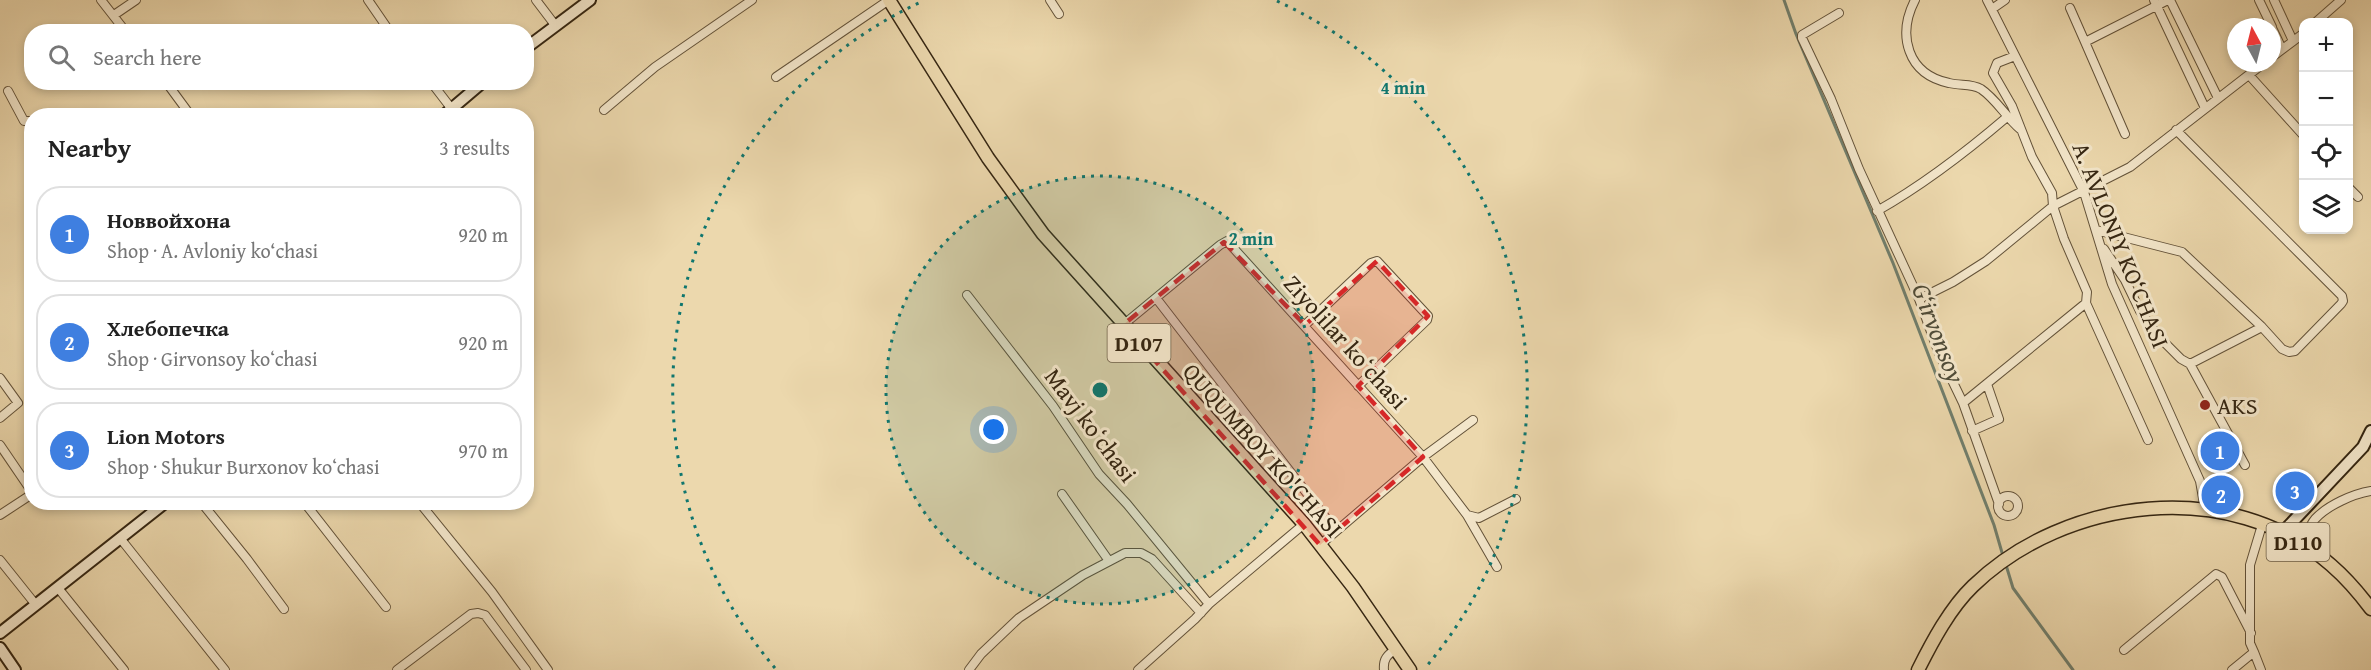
<!DOCTYPE html>
<meta charset="utf-8">
<style>
body{margin:0;font-family:"Gentium Book Plus",serif;background:#f2f2f2;color:#222}
.controls{position:absolute;right:18px;top:18px;display:grid;overflow:hidden;border-radius:12px;box-shadow:0 3px 9px #0003}
.controls button{width:54px;height:54px;display:grid;place-items:center;padding:0;border:0;border-bottom:2px solid #e0e0e0;background:#fff;color:#222;font:30px sans-serif}
.compass{position:absolute;left:2227px;top:18px;width:54px;height:54px;border-radius:50%;background:#fff;box-shadow:0 3px 9px #0003;rotate:353deg}
.you{position:absolute;left:994px;top:430px;width:21px;height:21px;margin:-15px;border:4px solid #fff;border-radius:50%;background:#1a73e8;box-shadow:0 0 0 9px #1a73e833}
.badge{display:grid;place-items:center;width:39px;height:39px;border-radius:50%;background:#0f766e;color:#fff;font-size:20px;font-weight:700}
.pin{position:absolute;translate:-50% -50%;border:3px solid #fff;box-shadow:0 2px 6px #0006}
.list{margin:0;padding:0;list-style:none}
h2{display:flex;justify-content:space-between;align-items:center;height:78px;margin:0;padding:0 24px;font-size:26px}
h2 small{font-size:20px;font-weight:400;color:#767676}
.list li{display:grid;grid-template-columns:39px 1fr auto;gap:18px;align-items:center;box-sizing:border-box;height:96px;margin:0 12px 12px;padding:0 12px;border:2px solid #e0e0e0;border-radius:24px}
.list b{display:block;font-size:22px;white-space:nowrap}
.list p{margin:0;font-size:20px;white-space:nowrap;color:#767676}
.list em{font-size:20px;font-style:normal;color:#767676}
.icon{flex:none;width:33px;height:33px;fill:none;stroke:currentColor;stroke-width:2;stroke-linecap:round;stroke-linejoin:round}
.map{position:relative;flex:none;width:2371px;height:670px;overflow:hidden}
.search{position:absolute;background:#fff;box-shadow:0 3px 9px #0003;left:24px;top:24px;width:510px;height:66px;display:flex;align-items:center;gap:15px;box-sizing:border-box;padding:0 21px;border-radius:24px;color:#767676;font-size:22px}
.panel{position:absolute;background:#fff;box-shadow:0 3px 9px #0003;left:24px;top:108px;width:510px;height:402px;border-radius:24px}
.map>svg:first-child{display:block}
</style>
<div class="map">
<svg width="2371" height="670" viewBox="0 0 2371 670">
<rect width="100%" height="100%" fill="#ecd8ad"/>
<filter id="stains"><feTurbulence type="fractalNoise" baseFrequency=".00333" numOctaves="4"/><feColorMatrix values="0 0 0 0 .2 0 0 0 0 .09 0 0 0 0 .02 0 0 0 .5 -.17"/></filter>
<radialGradient id="worn" r=".72"><stop offset=".6" stop-color="#630" stop-opacity="0"/><stop offset="1" stop-color="#630" stop-opacity=".3"/></radialGradient>
<g fill="none" stroke-linecap="round" stroke-linejoin="round">
<!-- stream -->
<path stroke="#717f6d" stroke-width="3" d="M1784,0L1796,34L1893,263L1994,525L2003,556
M2006,565L2013,588L2073,670"/>
<!-- street casing -->
<g stroke="#635239" stroke-width="10">
<path id="street" d="M101,0L126,32
M368,0L390,32
M536,0L555,25
M1050,0L1059,14
M1915,0C1897,35 1907,74 1949,83C1961,86 1971,83 1981,89C1996,99 2006,117 2020,129
M1987,0L2084,192L2112,284L2200,481L2205,509
M2154,0L2205,108
M2170,0L2218,98
M2259,0L2272,27
M2274,0L2293,41
M2070,8L2085,42
M1992,9L2005,0
M1839,13L1802,35V38L1831,99L1859,169L1919,299L1938,351L1963,403L1999,504
M114,15L136,0
M2316,22L2341,0
M2272,28L2282,49
M2015,56L1997,63L1993,73L2012,106L2032,157L2052,193L2053,206L2064,239L2087,292L2086,303L2148,440
M2272,57L2304,33
M2249,75L2304,136
M776,77L889,0
M166,82L191,116
M431,82L451,108
M8,91L24,121H32
M604,110L655,67L752,0
M2125,134L2085,42L2168,0
M2348,187L2358,197
M1877,211C1925,184 1966,152 2007,117
M2096,230L2182,252L2262,327L2282,349L2289,352L2295,351L2341,304L2343,301L2342,296L2176,130
M2104,249L2125,280L2140,311L2159,337L2181,359L2190,364
M967,295L1053,406L1099,474L1127,504L1209,604
M1156,298L1336,531
M1919,299L1953,282L1986,261L2053,206L2130,167L2264,63
M1123,325L1220,245L1227,241L1423,457L1467,515L1479,518L1516,499
M1305,325L1371,263L1377,261L1428,316L1427,320L1358,386
M0,378L18,403L0,418
M1963,403L2086,303
M1972,431L1999,419L1987,384
M0,445L32,492
M2245,465L2190,364L2262,327
M1062,494L1109,561
M1998 506a10 10 0 1 1 20 0a10 10 0 1 1-20 0Z
M201,502L247,559L284,609
M304,502L386,607
M419,502L492,592L548,670
M0,515L32,494
M1467,515L1497,567
M120,538L225,670
M1320,545L1423,457L1473,420
M2305,546C2307,536 2309,526 2315,519C2328,505 2353,494 2371,491
M0,560L36,605
M58,588L124,670
M2124,650L2216,574L2222,577L2251,633
M2254,652L2261,670
M397,670L471,614L478,613L485,615L526,670
M969,670L981,654L1019,618L1083,575L1125,553H1141L1152,559L1201,613
M1138,670L1195,619L1209,604L1304,524
M1384,670C1383,659 1387,655 1396,649
M2232,670L2254,652L2250,643V565L2262,525"/>
</g>
<!-- secondary casing -->
<g stroke="#352612" stroke-width="14">
<path id="secondary" d="M526,48L590,0
M443,116L483,82
M2282,533L2363,447L2371,431
M0,633L166,502
M0,648L15,670"/>
</g>
<!-- primary casing -->
<g stroke="#352612" stroke-width="15">
<path id="primary" d="M889,0L988,158L1043,234L1304,524L1353,587L1410,670
M1918,670C1932,642 1950,608 1973,586C2065,497 2231,476 2331,565C2346,578 2359,593 2371,609"/>
</g>
<!-- street -->
<use href="#street" stroke="#f3e6ca" stroke-width="8"/>
<!-- secondary -->
<use href="#secondary" stroke="#f3e6ca" stroke-width="10"/>
<!-- primary -->
<use href="#primary" stroke="#ecd8ad" stroke-width="12"/>
</g>
<!-- marked area -->
<path fill="#d62828" fill-opacity="0.2" stroke="#d62828" stroke-width="4.5" stroke-dasharray="12 8" stroke-linejoin="round" d="M1224,242L1305,325L1377,261L1428,316L1358,386L1423,457L1320,545L1123,325Z"/>
<!-- distance rings -->
<circle cx="1100" cy="390" r="214" fill="#0f766e" fill-opacity=".12"/>
<g fill="none" stroke="#0f766e" stroke-width="3" stroke-dasharray="3 6">
<circle cx="1100" cy="390" r="214"/>
<path d="M775 668A428 428 0 0 1 923 1M1277 1A428 428 0 0 1 1425 668"/>
</g>
<!-- markers -->
<circle fill="#8f2418" stroke="#f3e6ca" stroke-width="2" cx="2205" cy="405" r="6"/>
<g text-anchor="middle" dominant-baseline="central" stroke-width="6" stroke-linejoin="round" paint-order="stroke">
<!-- shield labels -->
<g fill="#f3e6ca" stroke="#6e6049" stroke-width="1.5">
<rect x="1107.5" y="324" width="63" height="38" rx="4.5"/>
<rect x="2266.5" y="523" width="63" height="38" rx="4.5"/>
</g>
<g font-size="22" font-weight="bold" fill="#352612">
<text x="1139" y="343">D107</text>
<text x="2298" y="542">D110</text>
</g>
<!-- street labels -->
<g font-size="24" fill="#352612" stroke="#f3e6ca">
<text transform="translate(2121 245) rotate(68)">A. AVLONIY KO‘CHASI</text>
<text transform="translate(1346 342) rotate(48)">Ziyolilar koʻchasi</text>
<text transform="translate(1091 425) rotate(53)">Mavj koʻchasi</text>
<text transform="translate(1263 450) rotate(48)">QUQUMBOY KO'CHASI</text>
</g>
<!-- poi labels -->
<g font-size="24" fill="#352612" stroke="#f3e6ca" text-anchor="start">
<text x="2217" y="405">AKS</text>
</g>
<!-- water labels -->
<g font-size="26" font-style="italic" fill="#4e4b38" stroke="#f3e6ca">
<text transform="translate(1939 333) rotate(69)">G‘irvonsoy</text>
</g>
</g>
<circle cx="1100" cy="390" r="9" fill="#0f766e" stroke="#f3e6ca" stroke-width="3"/>
<g font-size="18" text-anchor="middle" font-weight="bold" fill="#0f766e" stroke="#f3e6ca" stroke-width="6" stroke-linejoin="round" paint-order="stroke">
<text x="1403" y="94">4 min</text>
<text x="1251" y="245">2 min</text>
</g>
<rect width="100%" height="100%" filter="url(#stains)"/>
<rect width="100%" height="100%" fill="url(#worn)"/>
</svg>
<div class="controls">
<button>+</button>
<button>−</button>
<button><svg class="icon" aria-label="locate" viewBox="0 0 24 24"><circle cx="12" cy="12" r="6"/><path d="M12 2v4M12 18v4M2 12h4M18 12h4"/></svg></button>
<button><svg class="icon" aria-label="layers" viewBox="0 0 24 24"><path d="M12 4l9 5-9 5-9-5zM3 14l9 5 9-5"/></svg></button>
</div>
<svg class="compass" viewBox="-18 -18 36 36"><path d="M0-13l5 13h-10z" fill="#e53935"/><path d="M0 13l5-13h-10z" fill="#767676"/></svg>
<div class="you"></div>
<div class="pin badge" style="left:2220px;top:451px;background:#3f7fe0">1</div>
<div class="pin badge" style="left:2221px;top:495px;background:#3f7fe0">2</div>
<div class="pin badge" style="left:2295px;top:491px;background:#3f7fe0">3</div>
<div class="search"><svg class="icon" aria-label="search" viewBox="0 0 24 24"><circle cx="10" cy="10" r="6"/><path d="M15 15l6 6"/></svg>Search here</div>
<section class="panel">
<h2>Nearby<small>3 results</small></h2>
<ul class="list">
<li><span class="badge" style="background:#3f7fe0">1</span><div><b>Новвойхона</b><p>Shop · A. Avloniy ko‘chasi</p></div><em>920 m</em></li>
<li><span class="badge" style="background:#3f7fe0">2</span><div><b>Хлебопечка</b><p>Shop · Girvonsoy koʻchasi</p></div><em>920 m</em></li>
<li><span class="badge" style="background:#3f7fe0">3</span><div><b>Lion Motors</b><p>Shop · Shukur Burxonov koʻchasi</p></div><em>970 m</em></li>
</ul>
</section>
</div>
